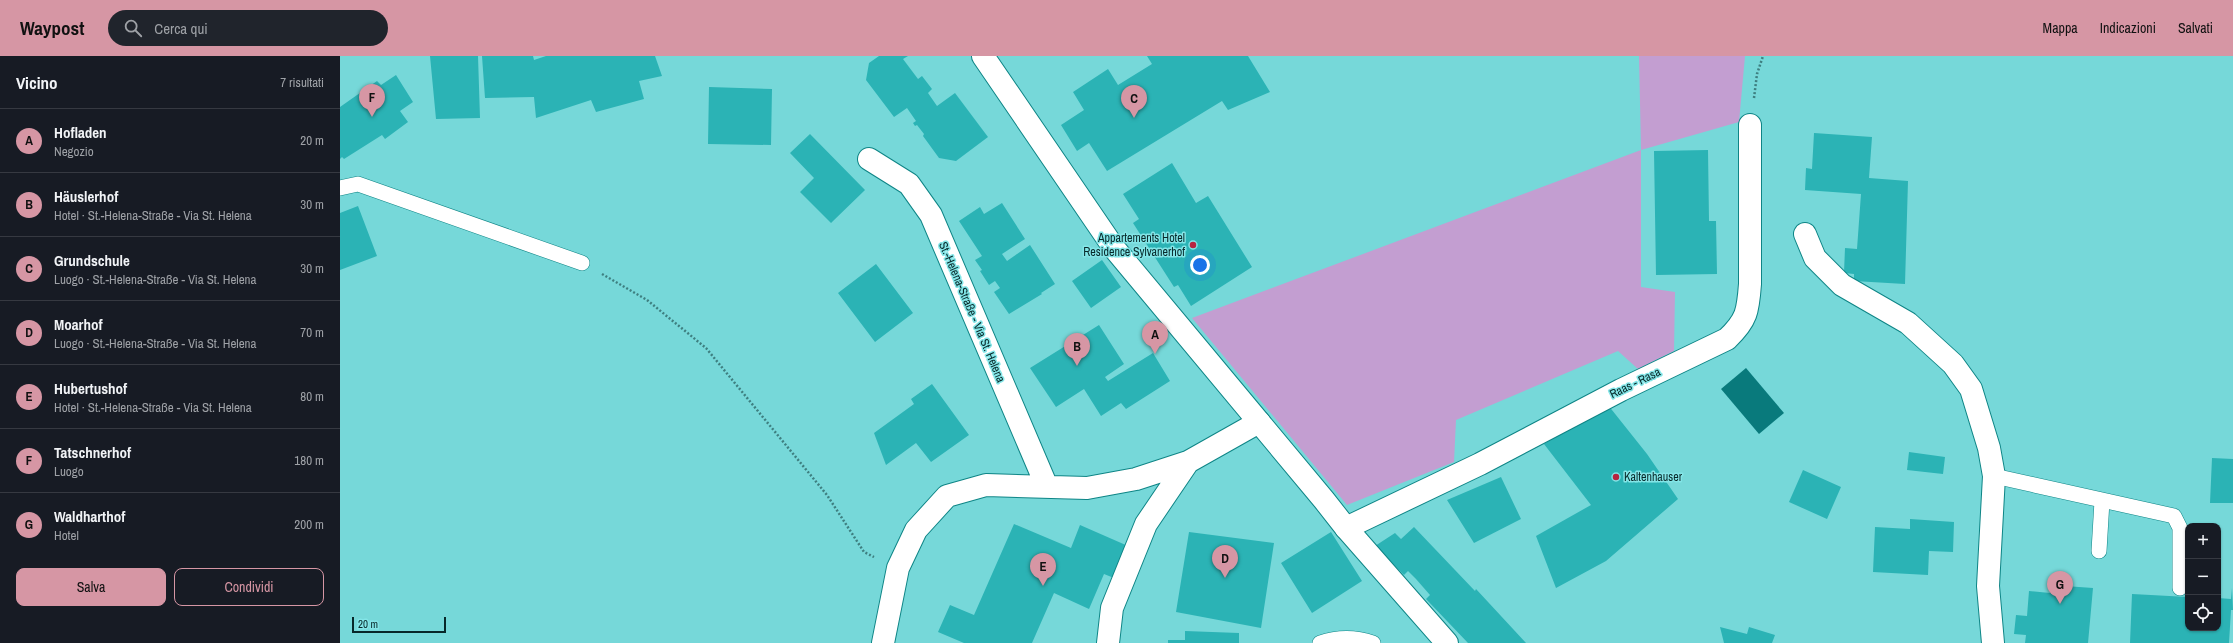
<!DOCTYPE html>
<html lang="it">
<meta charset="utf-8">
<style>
body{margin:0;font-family:"Archivo Narrow",sans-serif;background:#20242c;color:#f1f3f6}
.controls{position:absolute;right:12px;bottom:12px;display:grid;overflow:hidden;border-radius:8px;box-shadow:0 1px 3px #0004}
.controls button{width:36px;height:36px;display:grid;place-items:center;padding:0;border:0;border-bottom:1px solid #363941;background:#171b24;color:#f1f3f6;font:20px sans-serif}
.scale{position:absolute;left:12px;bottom:10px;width:94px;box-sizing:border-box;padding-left:4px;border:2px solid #072829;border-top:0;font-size:11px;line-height:14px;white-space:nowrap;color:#072829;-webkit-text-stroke:3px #83e5e7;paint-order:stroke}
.you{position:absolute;left:860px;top:209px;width:14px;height:14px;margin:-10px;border:3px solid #fff;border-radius:50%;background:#1a73e8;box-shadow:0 0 0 6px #1a73e833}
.badge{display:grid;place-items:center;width:26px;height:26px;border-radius:50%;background:#d696a4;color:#111;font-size:13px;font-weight:700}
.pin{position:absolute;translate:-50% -33px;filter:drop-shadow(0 1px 2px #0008)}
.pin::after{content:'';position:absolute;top:21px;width:14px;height:12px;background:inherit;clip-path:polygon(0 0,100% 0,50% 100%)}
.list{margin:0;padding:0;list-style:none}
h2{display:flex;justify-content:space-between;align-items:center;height:52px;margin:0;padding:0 16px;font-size:17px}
h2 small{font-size:13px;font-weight:400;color:#9ea1a6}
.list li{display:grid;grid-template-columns:26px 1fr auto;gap:12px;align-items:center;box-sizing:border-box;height:64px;padding:0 16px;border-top:1px solid #363941}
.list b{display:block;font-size:15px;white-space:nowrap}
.list p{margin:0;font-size:13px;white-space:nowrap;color:#9ea1a6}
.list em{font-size:13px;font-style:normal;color:#9ea1a6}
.actions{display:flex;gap:8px;padding:12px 16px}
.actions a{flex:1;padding:9px 0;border:1px solid #d696a4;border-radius:8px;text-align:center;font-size:14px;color:#d696a4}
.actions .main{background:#d696a4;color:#111}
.icon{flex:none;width:22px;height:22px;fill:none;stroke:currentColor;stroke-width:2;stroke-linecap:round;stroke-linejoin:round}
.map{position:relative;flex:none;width:1893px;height:587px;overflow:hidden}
header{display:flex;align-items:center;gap:24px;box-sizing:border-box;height:56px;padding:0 20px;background:#d696a4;color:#111}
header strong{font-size:19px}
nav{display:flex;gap:22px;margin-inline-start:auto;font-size:14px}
.search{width:280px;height:36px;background:#20242c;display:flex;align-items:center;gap:10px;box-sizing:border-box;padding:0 14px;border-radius:22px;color:#9ea1a6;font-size:15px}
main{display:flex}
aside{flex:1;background:#171b24}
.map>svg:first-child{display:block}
</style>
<header>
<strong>Waypost</strong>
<div class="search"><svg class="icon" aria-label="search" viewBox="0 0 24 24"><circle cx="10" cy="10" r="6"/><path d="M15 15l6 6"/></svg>Cerca qui</div>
<nav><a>Mappa</a><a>Indicazioni</a><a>Salvati</a></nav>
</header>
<main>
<aside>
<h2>Vicino<small>7 risultati</small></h2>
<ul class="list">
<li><span class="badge">A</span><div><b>Hofladen</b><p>Negozio</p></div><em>20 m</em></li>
<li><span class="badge">B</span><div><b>Häuslerhof</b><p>Hotel · St.-Helena-Straße - Via St. Helena</p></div><em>30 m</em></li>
<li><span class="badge">C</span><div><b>Grundschule</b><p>Luogo · St.-Helena-Straße - Via St. Helena</p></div><em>30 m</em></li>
<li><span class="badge">D</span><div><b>Moarhof</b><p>Luogo · St.-Helena-Straße - Via St. Helena</p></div><em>70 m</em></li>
<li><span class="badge">E</span><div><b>Hubertushof</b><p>Hotel · St.-Helena-Straße - Via St. Helena</p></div><em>80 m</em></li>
<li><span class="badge">F</span><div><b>Tatschnerhof</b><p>Luogo</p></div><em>180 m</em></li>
<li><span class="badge">G</span><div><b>Waldharthof</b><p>Hotel</p></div><em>200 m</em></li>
</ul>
<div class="actions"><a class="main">Salva</a><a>Condividi</a></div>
</aside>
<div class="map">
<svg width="1893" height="587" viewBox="0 0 1893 587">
<rect width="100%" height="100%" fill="#76d8d9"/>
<!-- green -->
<path fill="#c39ed1" d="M1299,0H1405L1399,66L1301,94V231L1335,236L1334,295L1298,313L1278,295L1116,364L1114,406L1007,449L852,262L1301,94Z"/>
<!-- water -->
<path fill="#097a7c" d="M1406,312L1444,357L1419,378L1381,333Z"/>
<!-- building -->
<path fill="#2bb3b5" d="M90,0H138L140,62L96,63Z
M142,0H193L194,4L206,0H315L322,20L299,25L304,43L256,56L251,44L196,62L194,41L145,42Z
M539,0H568L563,3L578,23L582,20L592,33L588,37L597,50L615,37L648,81L616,105L599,102L583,80L584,78L577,69L575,70L573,67L576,65L567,52L554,61L526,24L529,7Z
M807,0H908L930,36L888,54L882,45L767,115L749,87L737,95L721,69L744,54L733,36L768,13L778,29L812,8Z
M56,19L73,46L60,55L68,66L45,83L42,79L4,103L2,101L0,103V51L37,25L41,29Z
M369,31L432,33L431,89L368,88Z
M1474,77L1532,81L1529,122L1568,125L1565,228L1514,225V218L1504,217L1505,192L1517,193L1521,138L1465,134L1466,112L1472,113Z
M470,78L525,134L491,167L460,136L474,122L450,97Z
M1368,94L1369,165H1376L1377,218L1316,219L1314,95Z
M832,107L856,147L868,140L912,211L851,250L838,229L834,231L793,167L799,163L783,138Z
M662,147L685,183L662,198L667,205L690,189L715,228L701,237L702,238L669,258L654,236L660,232L655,225L649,229L640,215L642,214L635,204L642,200L619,165L640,151L644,158Z
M18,150L37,200L0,214V157Z
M762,204L781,231L751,252L732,225Z
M536,208L573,257L535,286L498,237Z
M759,269L784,308L765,321L768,325L813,297L830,325L786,353L781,347L761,360L744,333L716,351L690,312Z
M592,328L629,379L591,406L576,387L546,409L534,377L574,348L571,343Z
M1268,349L1307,398L1338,443L1266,505L1216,532L1196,480L1251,449L1204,388Z
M1569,396L1605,401L1603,418L1567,414Z
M1872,402L1893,403V447H1870Z
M1463,414L1501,431L1487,463L1449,446Z
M1161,421L1181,463L1134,487L1107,444Z
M1570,463L1614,466L1613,496L1589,495L1588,519L1533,516L1535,471L1570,473Z
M674,468L731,492L740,469L788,490L774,522L764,518L749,553L714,537L692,587H624L598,576L610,549L634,559Z
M1074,471L1135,535L1136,533L1186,587H1128L1086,543L1090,539L1076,523L1068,515L1064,519L1035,490L1055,477L1061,483Z
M849,476L934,487L921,572L836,556Z
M991,476L1022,525L972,557L941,507Z
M1711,529L1753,532L1748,587H1685L1686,579L1674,578L1676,559L1687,560L1689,535L1710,537Z
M1892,532L1893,554H1891L1889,587H1790L1792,538L1848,541V572H1878V542L1891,543Z
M1380,571L1407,578L1409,571L1435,579L1432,587H1384Z
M845,575L899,577V587H828V584H845Z"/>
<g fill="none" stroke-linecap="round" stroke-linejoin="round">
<!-- lane casing -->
<g stroke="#0e8586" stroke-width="16">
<path id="lane" d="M0,132L18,128L242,207
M1654,420L1834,460L1840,472V532
M1759,495L1762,445
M980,587C998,581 1015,581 1033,587"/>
</g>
<!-- street casing -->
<g stroke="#0e8586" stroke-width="24">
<path id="street" d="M529,103L569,128L591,159L707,431
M1465,178L1475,202L1502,229L1568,267L1613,308L1631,333L1649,392L1654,420L1648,530L1653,587
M1006,472L1140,408L1281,334L1387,283C1407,264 1408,255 1410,228V69
M543,587L558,512L576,474L607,440L646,429L747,432L796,423L848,406L919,366
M768,587L772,552L806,468L848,406"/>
</g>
<!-- secondary casing -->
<g stroke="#0e8586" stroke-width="24">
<path id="secondary" d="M643,0L774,192L984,444L1006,472L1107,587"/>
</g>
<!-- path -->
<path stroke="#3e7f80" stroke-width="2.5" stroke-dasharray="2 2" stroke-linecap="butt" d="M1414,42L1417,18L1423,0
M262,218L307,244L366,292L487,439L524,496L534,501"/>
<!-- lane -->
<use href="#lane" stroke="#fff" stroke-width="15"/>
<!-- street -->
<use href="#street" stroke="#fff" stroke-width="22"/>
<!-- secondary -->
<use href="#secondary" stroke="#fff" stroke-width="22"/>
</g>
<!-- markers -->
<g fill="#b62440" stroke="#83e5e7" stroke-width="1.5">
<circle cx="853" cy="189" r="4"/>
<circle cx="1276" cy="421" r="4"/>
</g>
<g text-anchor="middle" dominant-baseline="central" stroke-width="3" stroke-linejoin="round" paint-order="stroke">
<!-- poi labels -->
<g font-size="12" fill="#072829" stroke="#83e5e7" text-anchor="end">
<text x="845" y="182">Appartements Hotel<tspan x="845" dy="14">Residence Sylvanerhof</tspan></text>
<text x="1284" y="421" text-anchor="start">Kaltenhauser</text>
</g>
<!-- street labels -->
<g font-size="12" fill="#072829" stroke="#83e5e7">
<text transform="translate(632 256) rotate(67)">St.-Helena-Straße - Via St. Helena</text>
<text transform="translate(1295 327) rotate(-26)">Raas - Rasa</text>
</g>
</g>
</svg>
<div class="controls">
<button>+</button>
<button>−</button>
<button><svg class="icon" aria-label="locate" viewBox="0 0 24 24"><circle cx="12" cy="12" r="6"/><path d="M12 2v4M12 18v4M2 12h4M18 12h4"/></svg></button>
</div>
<div class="scale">20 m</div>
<div class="you"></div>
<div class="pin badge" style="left:815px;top:298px">A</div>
<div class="pin badge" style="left:737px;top:310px">B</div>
<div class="pin badge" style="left:794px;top:62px">C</div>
<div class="pin badge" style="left:885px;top:522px">D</div>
<div class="pin badge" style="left:703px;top:530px">E</div>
<div class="pin badge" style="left:32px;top:61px">F</div>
<div class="pin badge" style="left:1720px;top:548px">G</div>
</div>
</main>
